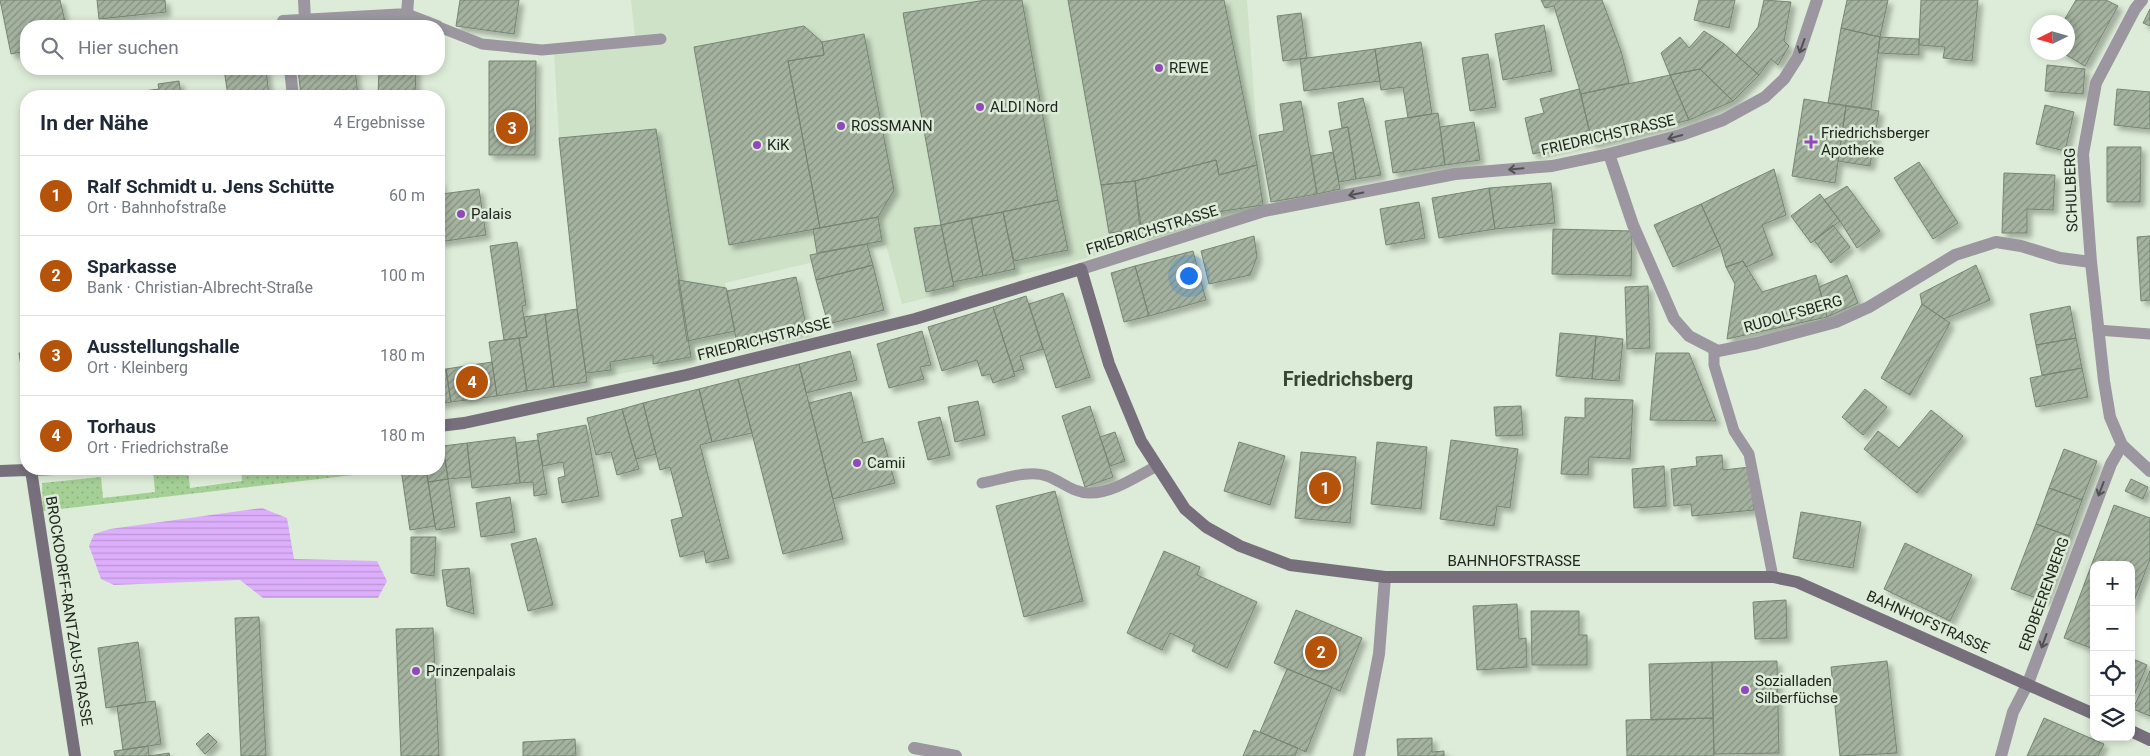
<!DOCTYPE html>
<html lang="de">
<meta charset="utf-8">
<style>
body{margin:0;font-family:Roboto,sans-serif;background:#f6f6f7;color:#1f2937}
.controls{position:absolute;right:15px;bottom:15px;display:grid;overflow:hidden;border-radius:10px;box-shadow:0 2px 8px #0003}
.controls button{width:45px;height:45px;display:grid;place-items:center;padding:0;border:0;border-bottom:1px solid #e0e1e3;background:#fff;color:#1f2937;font:25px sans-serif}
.compass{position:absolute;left:2030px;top:15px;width:45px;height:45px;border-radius:50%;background:#fff;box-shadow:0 2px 8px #0003;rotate:265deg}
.you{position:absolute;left:1188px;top:275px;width:18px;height:18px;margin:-12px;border:4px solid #fff;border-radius:50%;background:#1a73e8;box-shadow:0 0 0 8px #1a73e833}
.badge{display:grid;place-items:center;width:32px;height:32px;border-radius:50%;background:#b45309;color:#fff;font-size:16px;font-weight:700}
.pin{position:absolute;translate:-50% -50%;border:2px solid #fff;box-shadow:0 1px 5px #0006}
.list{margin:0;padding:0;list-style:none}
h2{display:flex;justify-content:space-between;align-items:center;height:65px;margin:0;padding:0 20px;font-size:21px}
h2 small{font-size:16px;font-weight:400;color:#747a83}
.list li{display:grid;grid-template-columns:32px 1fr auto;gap:15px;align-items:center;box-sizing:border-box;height:80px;padding:0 20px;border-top:1px solid #e0e1e3}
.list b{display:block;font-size:19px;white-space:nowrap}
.list p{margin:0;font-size:16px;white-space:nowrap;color:#747a83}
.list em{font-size:16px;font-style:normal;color:#747a83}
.icon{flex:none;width:28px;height:28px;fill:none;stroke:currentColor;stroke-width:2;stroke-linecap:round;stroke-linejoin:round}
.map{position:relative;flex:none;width:2150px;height:756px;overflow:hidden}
.search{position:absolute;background:#fff;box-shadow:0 2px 8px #0003;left:20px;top:20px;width:425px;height:55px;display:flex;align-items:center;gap:12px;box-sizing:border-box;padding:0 18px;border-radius:20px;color:#747a83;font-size:19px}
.panel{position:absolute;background:#fff;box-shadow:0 2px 8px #0003;left:20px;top:90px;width:425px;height:385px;border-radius:20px}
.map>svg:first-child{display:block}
</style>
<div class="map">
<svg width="2150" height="756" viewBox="0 0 2150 756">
<defs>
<pattern id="grass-dots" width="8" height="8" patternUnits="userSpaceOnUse" patternTransform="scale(1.25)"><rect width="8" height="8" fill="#a4d095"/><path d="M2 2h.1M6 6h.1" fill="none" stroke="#8db280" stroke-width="1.8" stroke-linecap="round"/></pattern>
<pattern id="water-rules" width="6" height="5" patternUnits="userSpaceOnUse" patternTransform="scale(1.25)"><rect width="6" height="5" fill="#ddaefb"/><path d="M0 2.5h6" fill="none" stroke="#bd96d7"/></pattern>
<pattern id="building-hatch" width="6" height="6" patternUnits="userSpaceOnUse" patternTransform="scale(1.25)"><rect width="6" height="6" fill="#a4b29f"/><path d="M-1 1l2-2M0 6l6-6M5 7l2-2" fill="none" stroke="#859181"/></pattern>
<filter id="shadow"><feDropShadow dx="4.5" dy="4.5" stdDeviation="2.5" flood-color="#0004"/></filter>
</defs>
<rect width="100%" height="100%" fill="#ddecd8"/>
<!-- built -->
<path fill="#cee2c8" d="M631,0H1247L1257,135L1269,207L1068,263L902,304L886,245L725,283L738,352L587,380L577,309L559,138L554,54L636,46Z"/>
<!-- grass -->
<path fill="url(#grass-dots)" d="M174,469H188L190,488L242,481L241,469H364L362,474L43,511L42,483L101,477L103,498L155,492L153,471Z"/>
<!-- water -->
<path fill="url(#water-rules)" d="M262,508L287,518L294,559L377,561L387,581L378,598H263L240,580L114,585L101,579L89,546L94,534L110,529Z"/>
<!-- building -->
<path fill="url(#building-hatch)" stroke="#778573" filter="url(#shadow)" d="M0,0H60L66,26H26V51L11,54Z
M97,0H165L166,12L99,19Z
M460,0H519L514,34L456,26Z
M986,0H1022L1058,200L941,225L903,13Z
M1068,0H1224L1257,165L1219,175L1216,160L1135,181L1101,185Z
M1541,0H1602L1621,51L1629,83L1581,94L1554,6L1545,8Z
M1699,0H1735L1729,28L1694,20Z
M1764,0L1791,2L1784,41L1789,46L1778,65L1771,59L1759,75L1736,55L1758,27Z
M1847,0H1888L1880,37L1841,28Z
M1921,0H1978L1972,61L1943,58L1945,47L1919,45Z
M2076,0H2106L2118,6L2085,66L2061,52H2068V22H2063Z
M2150,9V26L2143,23Z
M1301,13L1307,58L1283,61L1277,16Z
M1544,25L1552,71L1503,80L1495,34Z
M804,26L822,42L824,55L788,61L820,228L729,245L694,47Z
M1841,28L1880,37L1871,109L1828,103Z
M1704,31L1724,44L1700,69L1670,75L1661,53L1680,37L1689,48Z
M864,34L894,190L878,217L820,228L788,61L824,55L822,42Z
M1880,37L1919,39V55L1878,53Z
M1421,42L1432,114L1408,118L1403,87L1381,90L1375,49Z
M1724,44L1759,75L1733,101L1700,69Z
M1375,49L1380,81L1304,91L1300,59Z
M1488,54L1496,107L1470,111L1462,58Z
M489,61H536L535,155H489Z
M2047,65L2085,69L2083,94L2045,91Z
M224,69H266L269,96H228Z
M298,69H355L358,96H345L344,90L333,91V96H301Z
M379,69H416L415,96H378Z
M1700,69L1733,101L1689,120L1670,75Z
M1670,75L1689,120L1592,144L1581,94Z
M179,81L181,96H128V93L159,89L158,84Z
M1579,89L1592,140L1533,154L1525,118L1544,113L1540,99Z
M2117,89L2150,92V129L2114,125Z
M1363,98L1381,175L1356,179L1348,127L1342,128L1338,103Z
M1804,99L1846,106L1835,183L1792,176Z
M1301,101L1317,194L1271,202L1259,135L1284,131L1280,104Z
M2045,105L2074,112L2065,151L2036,144Z
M1846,106L1879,111L1870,166L1838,161Z
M1438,113L1445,165L1393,173L1385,121Z
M1474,122L1480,160L1445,165L1440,127Z
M1348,127L1356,179L1339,182L1329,131Z
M656,129L691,357L653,364V355L610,362L611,370L586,373L577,309L559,138Z
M2107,147H2141L2140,202H2107Z
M1333,152L1340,189L1317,194L1311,156Z
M1216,160L1219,175L1257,165L1263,205L1224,211L1142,234L1135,181Z
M1919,162L1958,223L1933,239L1894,178Z
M1774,169L1786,215L1762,225L1773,255L1746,267L1743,261L1726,267L1720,246L1701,204Z
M2004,173L2055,175L2053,210L2027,209V233H2002Z
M439,181H440L442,194L479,189L486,235L439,242Z
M1135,181L1140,229L1109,233L1101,185Z
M1551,183L1555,223L1495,229L1489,188Z
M1847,186L1880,231L1857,248L1840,221L1824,200Z
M1489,188L1495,229L1439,238L1432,198Z
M1820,194L1840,221L1811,243L1791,216Z
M1058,200L1068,250L1014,261L1003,212Z
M1419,202L1425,238L1386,245L1380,209Z
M1701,204L1720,246L1673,267L1654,225Z
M1003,212L1015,269L983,276L971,218Z
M878,217L882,241L817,253L813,229Z
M971,218L983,276L953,282L941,225Z
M941,225L954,286L926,292L914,228Z
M1833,225L1850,247L1831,263L1814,240Z
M1553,229L1632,231L1631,276L1552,274Z
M1254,236L1257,257L1250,275L1209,284L1201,251Z
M2150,236V300L2141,301L2137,237Z
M517,242L526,305L522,306L527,337L504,340L490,246Z
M867,244L873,265L816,280L810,255Z
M1193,251L1206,300L1149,316L1135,266Z
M1743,261L1762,292L1816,275L1827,317L1727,339L1735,284L1726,267Z
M873,265L884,310L828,324L816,280Z
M1976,265L1990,300L1944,319L1922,304L1920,294Z
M1135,266L1149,316L1124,322L1111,273Z
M1847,275L1858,303L1827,317L1819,287Z
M796,277L807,330L737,344L727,291Z
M678,280L726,288L735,331L687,341Z
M1648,286L1650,348L1627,349L1625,287Z
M1063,293L1090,377L1056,388L1029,304Z
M1026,296L1043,349L1020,356L1024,369L1014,372L993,307Z
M1922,304L1950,323L1910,395L1881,378Z
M2070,306L2076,338L2036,345L2030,314Z
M993,307L1015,376L993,383L990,374L982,376L977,360L942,371L928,327Z
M577,309L587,382L554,387L545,314Z
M545,314L554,387L527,391L519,338L527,337L524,317Z
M922,331L931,365L920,367L924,379L889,388L877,344Z
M1560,333L1596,336L1592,379L1556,376Z
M1596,336L1623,339L1619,381L1592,379Z
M519,338L527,391L497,396L489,342Z
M2076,338L2082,368L2042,375L2036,345Z
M850,351L857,380L806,393L799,364Z
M26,352V379L23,380L19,353Z
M1656,353H1689L1716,421L1650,420Z
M492,362L497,396L451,402L446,369Z
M799,364L843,539L783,554L738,379Z
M2082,368L2088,397L2036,407L2030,378Z
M446,369L451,402L439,404V370Z
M738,379L752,433L712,442L699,389Z
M699,389L712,442L700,445L729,558L706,563L704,551L680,557L671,520L683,517L670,467L660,470L643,403Z
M1865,389L1887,407L1863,435L1842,417Z
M851,392L863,443L883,438L895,483L833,499L809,403Z
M1585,398L1633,400L1630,459L1589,457L1588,475L1561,474L1565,417L1585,418Z
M978,401L985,435L955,442L948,407Z
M643,403L656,454L636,459L622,409Z
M1090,406L1113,477L1085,487L1062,416Z
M1521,406L1523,435L1496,436L1494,407Z
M622,409L639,469L617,475L611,452L596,455L587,418Z
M1931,410L1963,436L1917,493L1864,449L1878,431L1899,448Z
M940,417L950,455L928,460L918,422Z
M586,425L599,496L562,503L558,478L565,476L563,462L543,466L537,434Z
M1115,432L1125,461L1110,466L1100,437Z
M515,437L520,483L472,488L467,443Z
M538,440L547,494L534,496L533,482L520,483L516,443Z
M1451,440L1518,449L1510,508L1497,506L1494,526L1440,519Z
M1239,442L1285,456L1270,505L1224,491Z
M1377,442L1427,447L1421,509L1371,504Z
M467,443L471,477L448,479L443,446Z
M439,446H443L448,479L428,482L426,469H439Z
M2064,449L2097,461L2082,500L2049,488Z
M1301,452L1356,457L1350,523L1295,518Z
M1722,455L1723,470L1750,467L1754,510L1692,516L1691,504L1674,506L1671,469L1697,466L1696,457Z
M1664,466L1666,506L1634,508L1632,469Z
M401,469H426L435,526L410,530Z
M448,479L455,527L436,530L428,482Z
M2131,479L2148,487L2143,499L2125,491Z
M2049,488L2082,500L2069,536L2036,524Z
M1055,491L1083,601L1024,617L996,506Z
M510,497L515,532L481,537L476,503Z
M2114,505L2150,518V559L2131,609V565H2094V649L2064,638Z
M1801,512L1861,522L1853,568L1793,558Z
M2036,524L2069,536L2045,601L2011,589Z
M411,537H436L434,576L411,573Z
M536,538L553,605L528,611L511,544Z
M1905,543L1972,575L1950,621L1884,589Z
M1164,551L1200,567L1197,575L1257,602L1227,668L1192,651L1195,645L1170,633L1162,650L1127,633Z
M469,568L474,614L447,606L442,570Z
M1786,600L1787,638L1755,639L1753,602Z
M1517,604L1519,639L1526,638L1527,667L1477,670L1473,606Z
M1296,610L1362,638L1340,691L1274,663Z
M1531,611H1579V635H1587V665H1532Z
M259,617L266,756H241L235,618Z
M433,628L439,756H401L396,629Z
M138,642L146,702L106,708L98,648Z
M2131,658L2147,665L2133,698H2131Z
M1777,661L1779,753L1714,754L1712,662Z
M1887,661L1897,753L1840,756L1831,667Z
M1712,662L1713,718L1651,720L1649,664Z
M1287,669L1332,687L1306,752L1260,732Z
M2150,671V716L2133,709Z
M155,701L161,744L123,750L117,706Z
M1713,718L1714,756H1627L1626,720Z
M2044,718L2104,744L2098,756H2027Z
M1254,730L1298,748L1295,756H1243Z
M208,733L217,742L205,754L196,744Z
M1432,738V752L1444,751V756H1398L1397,739Z
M575,739L576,756H523V742Z
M148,746L149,756L169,753L170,756H115L114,751Z"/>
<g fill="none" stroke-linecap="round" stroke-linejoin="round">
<!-- lane -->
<path stroke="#9b969f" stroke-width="11" d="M407,14L438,26
M439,27L482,44L542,50L661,39
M2098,330L2150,334
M1714,349V365L1734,431L1749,454L1773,577
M982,483C1001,480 1028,469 1047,476C1061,481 1073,493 1089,493C1112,494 1137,476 1157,466"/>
<!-- street -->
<path stroke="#9b969f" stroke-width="12" d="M304,0L305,20
M2142,0L2135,9L2096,83L2083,154L2091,262L2104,381L2110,417L2122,445L2150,471
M284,26L283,21L407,14L408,0
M290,69L293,96
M1609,154L1633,225L1674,319L1689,336L1718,351L1758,343L1836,322L1869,307L1955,255L1996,242L2021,246L2060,258L2091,262
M1081,269L1264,211L1455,174L1552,166L1609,154L1681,135L1723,120L1765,97L1784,79L1798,57L1817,0
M914,748L956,756
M1359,756L1379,654L1385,577
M2001,756L2013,712L2028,683L2111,464L2122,445"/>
<!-- secondary -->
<path stroke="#77707c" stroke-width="12" d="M439,426L464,423L686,375L915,319L1081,269L1109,364L1141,441L1185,509L1206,527L1240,546L1290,565L1385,577H1773L1797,582L2094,714
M31,470L75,756
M0,471L54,469
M2131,731L2150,740"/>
</g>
<!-- one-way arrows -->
<defs><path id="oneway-shaft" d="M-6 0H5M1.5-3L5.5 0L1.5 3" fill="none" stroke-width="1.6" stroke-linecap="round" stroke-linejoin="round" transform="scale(1.25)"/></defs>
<g stroke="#515252">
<use href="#oneway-shaft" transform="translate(1802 46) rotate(110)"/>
<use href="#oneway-shaft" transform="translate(1675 137) rotate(165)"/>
<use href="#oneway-shaft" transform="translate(1516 169) rotate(175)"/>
<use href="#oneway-shaft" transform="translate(1356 194) rotate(169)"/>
<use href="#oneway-shaft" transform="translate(2101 489) rotate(111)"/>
<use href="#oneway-shaft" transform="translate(2044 641) rotate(110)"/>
</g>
<!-- markers -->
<g fill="#9148bb" stroke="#ddecd8" stroke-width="2">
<circle cx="1159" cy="68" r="5"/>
<circle cx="980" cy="107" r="5"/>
<circle cx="841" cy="126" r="5"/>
<path d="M1808.5 134.5h5v5h5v5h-5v5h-5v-5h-5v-5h5z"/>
<circle cx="757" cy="145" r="5"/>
<circle cx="461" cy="214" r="5"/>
<circle cx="857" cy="463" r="5"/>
<circle cx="416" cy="671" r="5"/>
<circle cx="1745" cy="690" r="5"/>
</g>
<g text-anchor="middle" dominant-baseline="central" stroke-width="5" stroke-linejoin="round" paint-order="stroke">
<!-- poi labels -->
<g font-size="15" fill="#20251e" stroke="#ddecd8" text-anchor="start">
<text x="1169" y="68">REWE</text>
<text x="990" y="107">ALDI Nord</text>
<text x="851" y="126">ROSSMANN</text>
<text x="1821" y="133">Friedrichsberger<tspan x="1821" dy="17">Apotheke</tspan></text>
<text x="767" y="145">KiK</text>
<text x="471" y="214">Palais</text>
<text x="867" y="463">Camii</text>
<text x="426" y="671">Prinzenpalais</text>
<text x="1755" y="681">Sozialladen<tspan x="1755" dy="17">Silberfüchse</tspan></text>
</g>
<!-- street labels -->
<g font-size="15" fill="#20251e" stroke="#ddecd8">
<text transform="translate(1608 135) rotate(-13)">FRIEDRICHSTRASSE</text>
<text transform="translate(2071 190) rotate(-92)">SCHULBERG</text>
<text transform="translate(1152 230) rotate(-17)">FRIEDRICHSTRASSE</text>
<text transform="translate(1793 314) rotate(-16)">RUDOLFSBERG</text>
<text transform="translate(764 339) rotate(-14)">FRIEDRICHSTRASSE</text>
<text x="1514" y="561">BAHNHOFSTRASSE</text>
<text transform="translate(2044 594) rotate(-70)">ERDBEERENBERG</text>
<text transform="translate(69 611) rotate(81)">BROCKDORFF-RANTZAU-STRASSE</text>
<text transform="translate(1928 622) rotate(24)">BAHNHOFSTRASSE</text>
</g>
<!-- district labels -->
<g font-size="20" font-weight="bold" fill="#384434" stroke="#ddecd8">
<text x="1348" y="379">Friedrichsberg</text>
</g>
</g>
</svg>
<div class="controls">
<button>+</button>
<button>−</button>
<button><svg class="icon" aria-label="locate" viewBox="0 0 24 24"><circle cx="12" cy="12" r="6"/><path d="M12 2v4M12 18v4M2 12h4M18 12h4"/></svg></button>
<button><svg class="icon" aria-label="layers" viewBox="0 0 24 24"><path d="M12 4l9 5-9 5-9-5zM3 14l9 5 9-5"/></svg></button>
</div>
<svg class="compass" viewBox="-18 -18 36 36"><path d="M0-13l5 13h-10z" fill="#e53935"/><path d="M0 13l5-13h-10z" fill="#747a83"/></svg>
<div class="you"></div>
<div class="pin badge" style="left:1325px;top:488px">1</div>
<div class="pin badge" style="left:1321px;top:652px">2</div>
<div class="pin badge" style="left:512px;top:128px">3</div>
<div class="pin badge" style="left:472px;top:382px">4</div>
<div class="search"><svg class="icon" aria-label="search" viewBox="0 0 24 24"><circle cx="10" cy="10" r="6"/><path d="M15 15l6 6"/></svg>Hier suchen</div>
<section class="panel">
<h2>In der Nähe<small>4 Ergebnisse</small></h2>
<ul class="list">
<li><span class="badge">1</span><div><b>Ralf Schmidt u. Jens Schütte</b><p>Ort · Bahnhofstraße</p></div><em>60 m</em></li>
<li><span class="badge">2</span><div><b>Sparkasse</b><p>Bank · Christian-Albrecht-Straße</p></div><em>100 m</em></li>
<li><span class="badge">3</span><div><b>Ausstellungshalle</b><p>Ort · Kleinberg</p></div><em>180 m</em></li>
<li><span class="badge">4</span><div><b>Torhaus</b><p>Ort · Friedrichstraße</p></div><em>180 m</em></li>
</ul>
</section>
</div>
